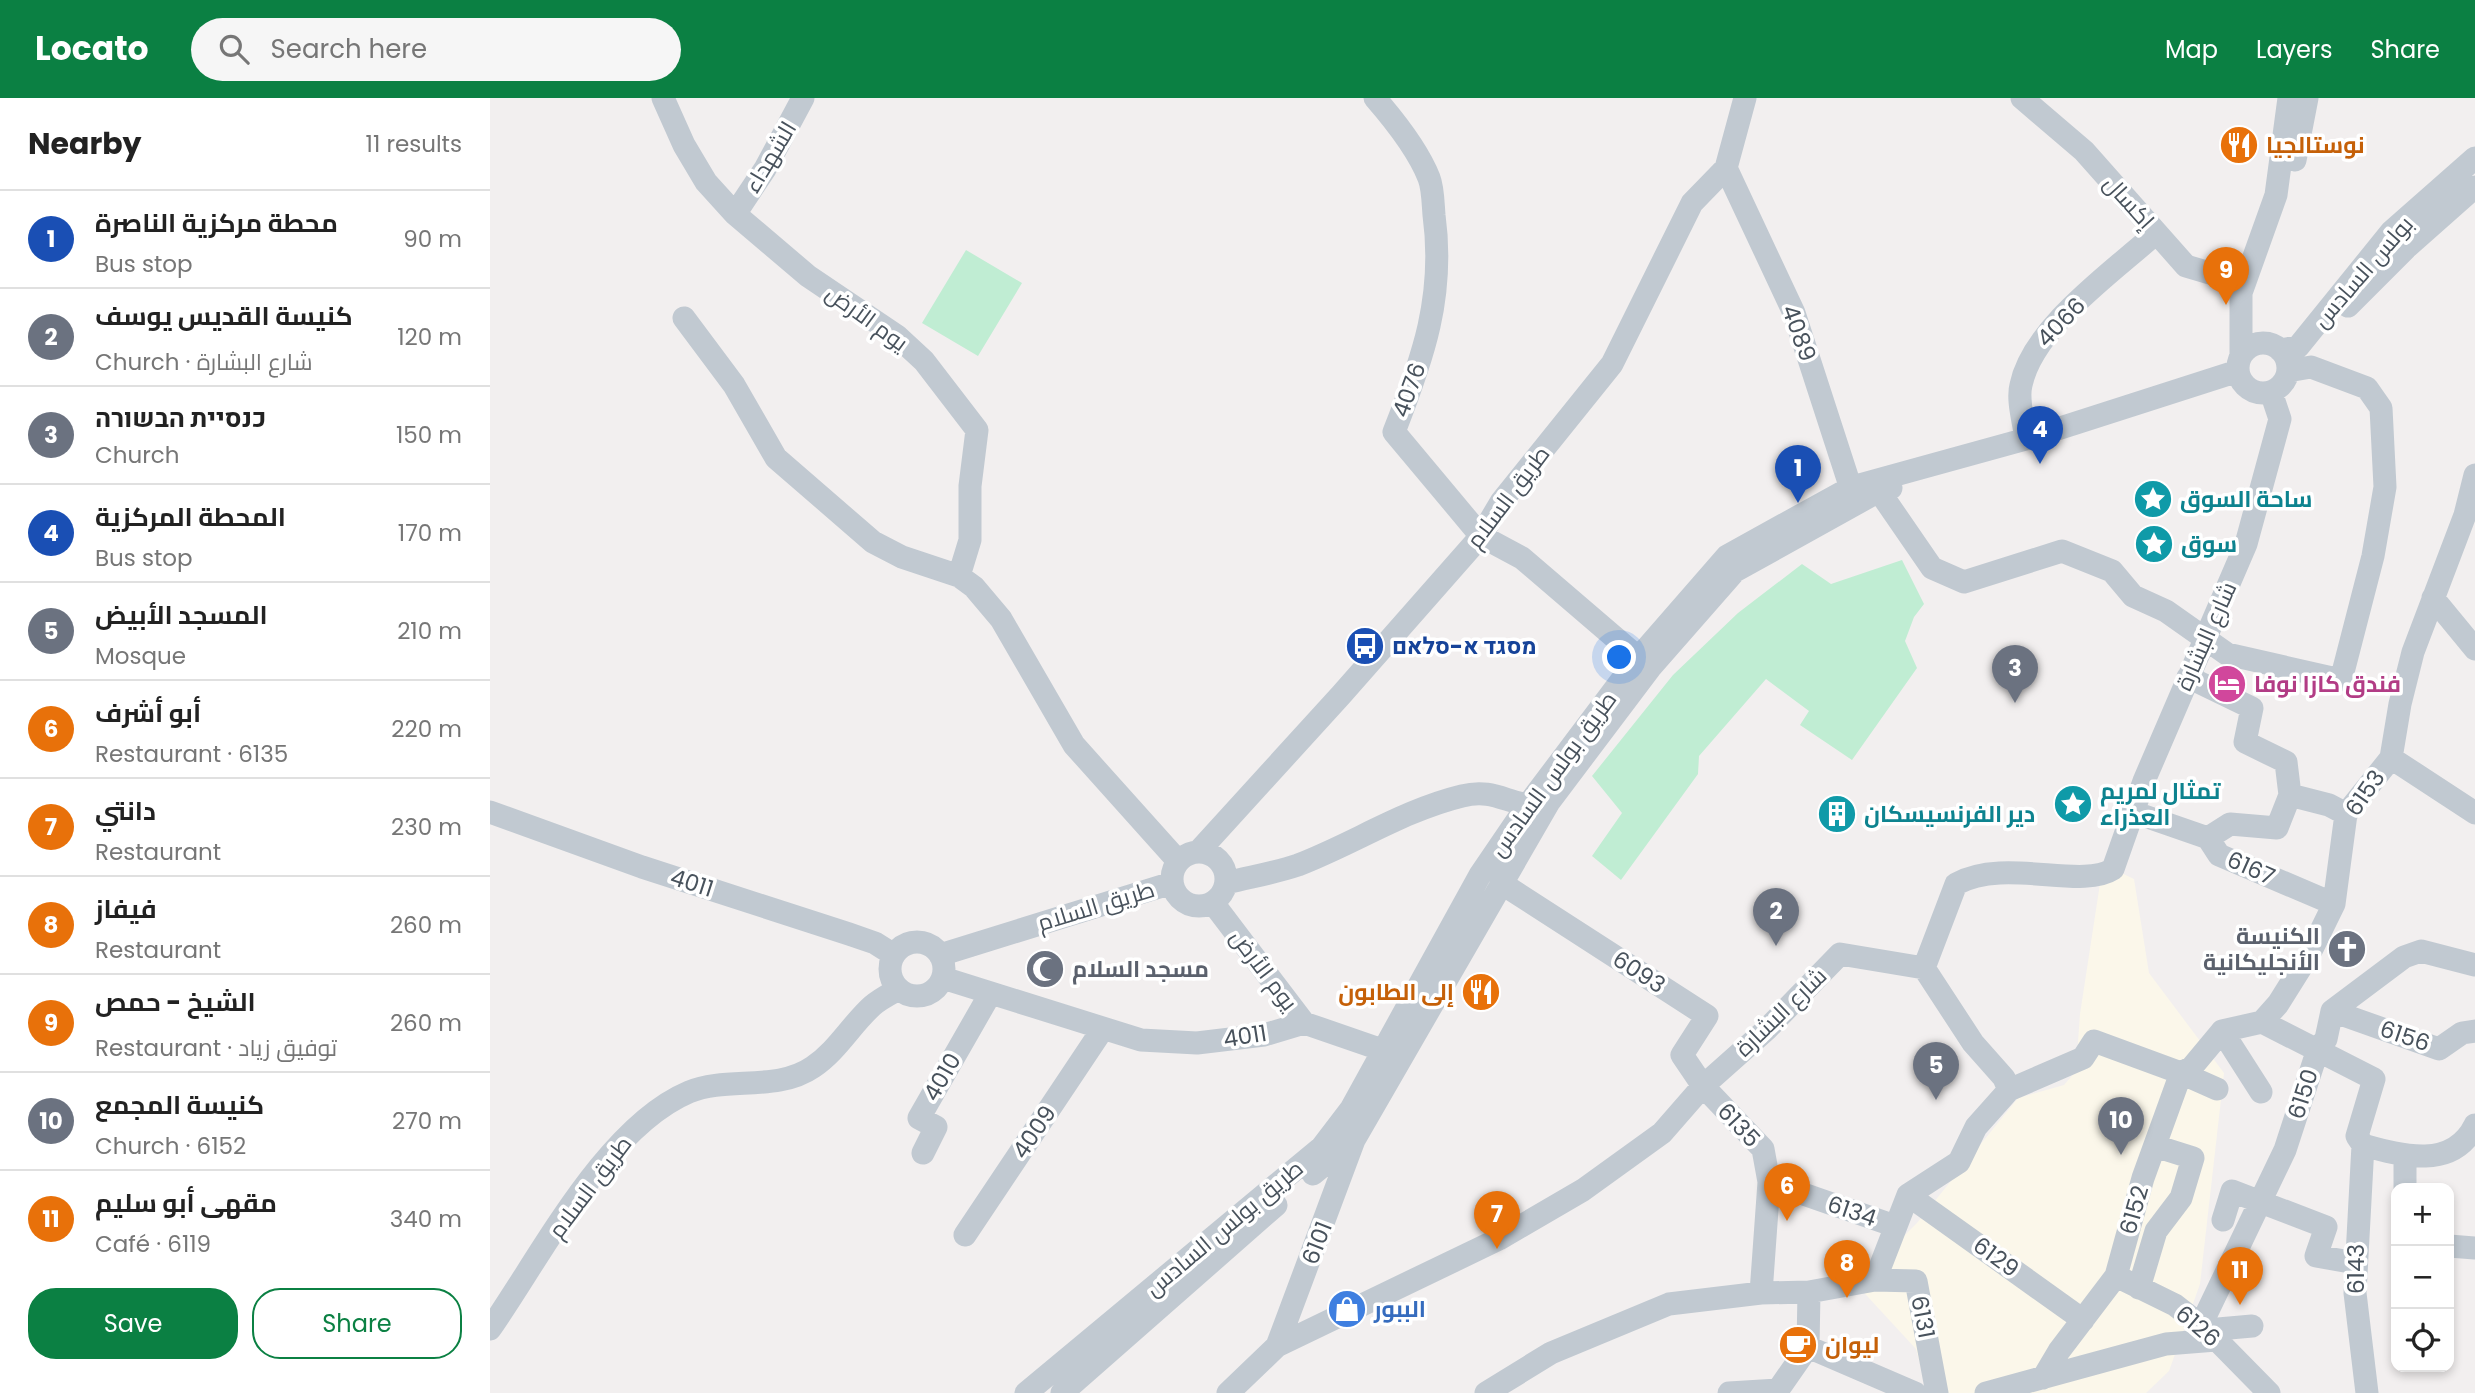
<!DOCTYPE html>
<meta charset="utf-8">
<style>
body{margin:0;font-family:Poppins,Cairo,Heebo,sans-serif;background:#f6f6f6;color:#222}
.controls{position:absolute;right:21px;bottom:21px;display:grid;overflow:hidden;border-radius:14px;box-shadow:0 4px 10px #0003}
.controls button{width:63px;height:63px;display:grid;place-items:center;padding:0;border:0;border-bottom:2px solid #e0e0e0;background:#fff;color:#222;font:35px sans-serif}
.you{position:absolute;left:1130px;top:560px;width:24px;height:24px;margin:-18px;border:5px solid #fff;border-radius:50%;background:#1a73e8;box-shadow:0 0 0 10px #1a73e833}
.badge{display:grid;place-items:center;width:46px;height:46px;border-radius:50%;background:#0b8043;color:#fff;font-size:23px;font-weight:700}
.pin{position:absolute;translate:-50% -58px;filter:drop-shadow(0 2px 4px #0008)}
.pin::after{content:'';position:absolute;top:37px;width:24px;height:21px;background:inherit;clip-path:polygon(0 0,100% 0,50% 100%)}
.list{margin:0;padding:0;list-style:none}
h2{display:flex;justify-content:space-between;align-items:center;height:91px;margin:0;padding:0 28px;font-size:30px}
h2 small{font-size:23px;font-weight:400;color:#767676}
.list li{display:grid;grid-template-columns:46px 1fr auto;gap:21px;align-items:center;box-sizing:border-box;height:98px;padding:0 28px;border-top:2px solid #e0e0e0}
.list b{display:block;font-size:26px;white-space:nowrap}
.list p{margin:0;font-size:23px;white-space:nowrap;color:#767676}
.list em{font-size:23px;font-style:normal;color:#767676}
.actions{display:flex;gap:14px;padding:21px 28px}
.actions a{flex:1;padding:16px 0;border:2px solid #0b8043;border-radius:28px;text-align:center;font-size:24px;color:#0b8043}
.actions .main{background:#0b8043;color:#fff}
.icon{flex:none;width:38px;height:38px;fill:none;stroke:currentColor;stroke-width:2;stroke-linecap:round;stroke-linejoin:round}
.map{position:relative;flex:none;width:1985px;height:1295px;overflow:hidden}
header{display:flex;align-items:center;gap:42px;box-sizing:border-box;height:98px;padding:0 35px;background:#0b8043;color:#fff}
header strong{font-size:33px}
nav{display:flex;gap:38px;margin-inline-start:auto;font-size:24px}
.search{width:490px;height:63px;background:#f6f6f6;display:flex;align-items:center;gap:18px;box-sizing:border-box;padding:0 24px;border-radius:38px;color:#767676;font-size:26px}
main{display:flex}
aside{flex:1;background:#fff}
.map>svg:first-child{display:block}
</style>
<header>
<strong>Locato</strong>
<div class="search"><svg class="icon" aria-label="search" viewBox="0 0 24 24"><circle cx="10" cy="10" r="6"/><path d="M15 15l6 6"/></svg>Search here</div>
<nav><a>Map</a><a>Layers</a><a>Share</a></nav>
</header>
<main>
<aside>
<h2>Nearby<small>11 results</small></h2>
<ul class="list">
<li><span class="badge" style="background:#1a4fb4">1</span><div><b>محطة مركزية الناصرة</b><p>Bus stop</p></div><em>90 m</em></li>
<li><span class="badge" style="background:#6b7280">2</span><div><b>كنيسة القديس يوسف</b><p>Church · شارع البشارة</p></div><em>120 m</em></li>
<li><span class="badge" style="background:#6b7280">3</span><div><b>כנסיית הבשורה</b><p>Church</p></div><em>150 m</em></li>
<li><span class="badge" style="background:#1a4fb4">4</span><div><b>المحطة المركزية</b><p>Bus stop</p></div><em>170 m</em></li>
<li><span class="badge" style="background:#6b7280">5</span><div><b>المسجد الأبيض</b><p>Mosque</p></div><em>210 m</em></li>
<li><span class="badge" style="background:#e8710a">6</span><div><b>أبو أشرف</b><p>Restaurant · 6135</p></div><em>220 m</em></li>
<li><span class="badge" style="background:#e8710a">7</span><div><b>دانتي</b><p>Restaurant</p></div><em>230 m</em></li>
<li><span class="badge" style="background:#e8710a">8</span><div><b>فيفاز</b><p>Restaurant</p></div><em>260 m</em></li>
<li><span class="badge" style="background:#e8710a">9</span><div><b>الشيخ - حمص</b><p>Restaurant · توفيق زياد</p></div><em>260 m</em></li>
<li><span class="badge" style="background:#6b7280">10</span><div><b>كنيسة المجمع</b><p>Church · 6152</p></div><em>270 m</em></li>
<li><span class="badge" style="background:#e8710a">11</span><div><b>مقهى أبو سليم</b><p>Café · 6119</p></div><em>340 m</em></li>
</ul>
<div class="actions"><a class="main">Save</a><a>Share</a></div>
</aside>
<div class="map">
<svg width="1985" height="1295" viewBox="0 0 1985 1295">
<rect width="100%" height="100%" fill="#f2efef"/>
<!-- commercial -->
<path fill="#fbf7ea" d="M1623,771L1644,781L1659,875L1734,975L1710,1186L1679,1273L1656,1295H1438L1426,1251L1366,1186L1427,1125L1528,1000L1574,987L1586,973L1590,916L1611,779Z"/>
<!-- green -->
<path fill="#c0edd3" d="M476,152L532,185L488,258L432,225Z
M1412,462L1434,506L1424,519L1415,543L1427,570L1362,662L1310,627L1319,613L1276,581L1209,658L1208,676L1131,782L1102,758L1132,715L1102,678L1183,577L1248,515L1312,466L1341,486Z"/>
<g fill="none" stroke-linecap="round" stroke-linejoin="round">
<!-- minor -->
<path stroke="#c1c9d1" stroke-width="23" d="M173,0L194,47L216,84L245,116L318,178L407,238L434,263L487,332L480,388V442L469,478
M885,0C905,23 928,52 939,80C943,90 943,105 944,117C955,198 933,260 904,334L991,438L1032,460L1158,568
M1532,0L1594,53L1696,168L1723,176L1758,175
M1805,62L1817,0
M1236,70L1304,215L1365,403
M245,116L275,71L313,0
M1858,208L1916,150L1985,89
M194,220L244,287L286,360L383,444L412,459L469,478L484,489L511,521L584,647L688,763
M1748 270a25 25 0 1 1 50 0a25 25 0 1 1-50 0Z
M1790,252L1808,249L1901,134L1985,60
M1751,257V195L1786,97L1799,0
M1536,341C1534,325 1527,302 1531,287C1543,229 1623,174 1666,135
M1389,393L1442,470L1474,484L1572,453L1622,473L1643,498L1676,513L1737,556L1851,582L1883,458L1895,389L1891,310L1877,290L1821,269L1798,273
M1943,500L1985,551
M1698,579L1762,610L1755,644L1796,664L1800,697L1787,730L1740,726L1718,740
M1901,660L1985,715
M1800,697L1839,707L1856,716
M0,714L152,769L359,836L385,845L404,857
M1643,714L1718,740L1729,757L1844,806
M708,754L851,597L991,438L1011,404L1122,266L1202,105L1236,70L1255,0
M682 781a27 27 0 1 1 54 0a27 27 0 1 1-54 0Z
M736,785C759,779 785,775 808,767C863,746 914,712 972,698C1007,689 1021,710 1049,706
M1011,785L1217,918L1192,957L1213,988L1273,1051L1279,1084L1271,1195
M723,805L814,925L904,956
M400 871a27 27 0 1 1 54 0a27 27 0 1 1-54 0Z
M450,857L682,785
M1434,870L1483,945L1514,980L1519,992
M453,880L651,942L707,945L774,937L814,925
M1842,913L1949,951L1972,935L1985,933
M1772,924L1884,981L1867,1038L1873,1047C1912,1058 1963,1072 1985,1027
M1732,933L1772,924L1788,906L1820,855L1844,806L1856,716L1901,660L1910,606L1923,554L1975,417L1985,377
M1727,991L1691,975L1702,969L1732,933L1771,994
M1873,1047L1865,1195L1877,1295
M433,1055L446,1029L429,1020L500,896
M1915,1058V1090
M823,1076L864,1042L1059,704L1160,570L1245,473L1389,393L1401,390
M1279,1084L1405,1128
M1418,1097L1469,1064L1486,1029L1519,992L1593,960L1604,943L1691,975L1653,1080L1626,1178L1569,1253L1553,1280
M1418,1097L1593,1222
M1733,1122L1742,1093L1836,1129
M1836,1129L1826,1158L1866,1165
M475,1137L612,932
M1959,1148L1985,1150
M1626,1178L1685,1207L1717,1232L1779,1295
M1385,1182L1418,1097
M1649,1190L1666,1133L1691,1100L1703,1060L1665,1048
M1711,1227L1795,1052L1828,951L1836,941L1842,913L1914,859L1931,853L1985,867
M0,1231C51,1158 116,1029 199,994C237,978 287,994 323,969C347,953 361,927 382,908C390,901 400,896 409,891
M1717,1232L1762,1228
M787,1248L864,1042
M1318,1249L1425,1295
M1288,1292L1318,1249L1319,1194
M536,1295L832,1049L861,1011L990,777L1037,708L1149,559L1237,458L1362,389L1536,341L1748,273
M572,1295L786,1107
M738,1295L787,1248L1009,1141L1093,1092L1172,1035L1213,988L1276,932L1350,856L1434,870L1466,786C1515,759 1591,792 1623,771L1654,683L1756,446L1790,321L1781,294
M996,1295L1061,1255L1179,1206L1271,1195L1319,1194L1385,1182L1426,1183L1447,1295
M1239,1295L1288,1292
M1496,1295L1676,1246L1726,1242"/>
</g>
<!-- icons -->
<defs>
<g id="restaurant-disc" transform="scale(2.0125)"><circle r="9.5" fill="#e8710a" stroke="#fff"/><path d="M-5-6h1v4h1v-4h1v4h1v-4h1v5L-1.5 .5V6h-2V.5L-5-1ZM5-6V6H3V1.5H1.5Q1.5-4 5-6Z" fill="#fff"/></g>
<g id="sight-disc" transform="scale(2.0125)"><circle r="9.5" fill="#0f9aa8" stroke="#fff"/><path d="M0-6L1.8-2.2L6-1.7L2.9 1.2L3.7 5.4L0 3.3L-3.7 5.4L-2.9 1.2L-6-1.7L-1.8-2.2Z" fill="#fff"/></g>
<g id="bus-disc" transform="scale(2.0125)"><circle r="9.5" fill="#1a4fb4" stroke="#fff"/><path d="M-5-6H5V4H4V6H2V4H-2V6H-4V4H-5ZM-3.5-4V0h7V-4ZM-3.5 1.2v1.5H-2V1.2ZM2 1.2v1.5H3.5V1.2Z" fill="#fff"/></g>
<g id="hotel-disc" transform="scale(2.0125)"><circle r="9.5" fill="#d1479c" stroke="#fff"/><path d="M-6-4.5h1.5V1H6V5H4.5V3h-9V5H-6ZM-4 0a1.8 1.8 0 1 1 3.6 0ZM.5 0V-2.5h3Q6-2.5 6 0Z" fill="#fff"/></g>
<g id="building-disc" transform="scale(2.0125)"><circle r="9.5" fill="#0f9aa8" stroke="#fff"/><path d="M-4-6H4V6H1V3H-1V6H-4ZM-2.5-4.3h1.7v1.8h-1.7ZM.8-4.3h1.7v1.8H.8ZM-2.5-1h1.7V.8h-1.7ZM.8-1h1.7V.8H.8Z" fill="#fff"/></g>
<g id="church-disc" transform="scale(2.0125)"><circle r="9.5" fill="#6b7280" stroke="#fff"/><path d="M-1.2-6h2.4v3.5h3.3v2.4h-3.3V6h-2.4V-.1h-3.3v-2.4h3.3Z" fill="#fff"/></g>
<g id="mosque-disc" transform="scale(2.0125)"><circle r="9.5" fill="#6b7280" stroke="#fff"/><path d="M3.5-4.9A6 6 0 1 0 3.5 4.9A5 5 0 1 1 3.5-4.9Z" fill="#fff"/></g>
<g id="shop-disc" transform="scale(2.0125)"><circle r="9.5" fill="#3f7fe0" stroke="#fff"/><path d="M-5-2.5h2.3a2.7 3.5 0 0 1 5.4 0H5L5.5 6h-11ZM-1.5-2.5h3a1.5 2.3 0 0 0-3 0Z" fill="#fff"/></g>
<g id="cafe-disc" transform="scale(2.0125)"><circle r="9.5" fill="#e8710a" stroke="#fff"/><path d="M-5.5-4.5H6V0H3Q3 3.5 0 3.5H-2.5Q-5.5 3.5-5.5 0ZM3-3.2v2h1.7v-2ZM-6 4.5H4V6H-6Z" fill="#fff"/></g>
</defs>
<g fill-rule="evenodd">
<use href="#restaurant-disc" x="1749" y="47"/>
<use href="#sight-disc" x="1663" y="401"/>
<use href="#sight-disc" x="1664" y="446"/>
<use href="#bus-disc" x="875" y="548"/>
<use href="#hotel-disc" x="1737" y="586"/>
<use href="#sight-disc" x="1583" y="706"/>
<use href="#building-disc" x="1347" y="716"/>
<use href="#church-disc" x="1857" y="851"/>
<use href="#mosque-disc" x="555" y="871"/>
<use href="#restaurant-disc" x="991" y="894"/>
<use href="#shop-disc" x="857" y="1211"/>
<use href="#cafe-disc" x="1308" y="1247"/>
</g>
<g text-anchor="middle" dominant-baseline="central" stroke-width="7" stroke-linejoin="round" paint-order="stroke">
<!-- food labels -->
<g font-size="23" font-weight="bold" fill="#c56008" stroke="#fff" text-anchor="start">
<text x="1776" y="47">نوستالجيا</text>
<text x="964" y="894" text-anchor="end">إلى الطابون</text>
<text x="1335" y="1247">ليوان</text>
</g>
<!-- street labels -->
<g font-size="23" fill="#48525c" stroke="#fff">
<text transform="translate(280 59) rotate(-59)">الشهداء</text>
<text transform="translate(1639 104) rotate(48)">إكسال</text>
<text transform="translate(1873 174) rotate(-49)">بولس السادس</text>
<text transform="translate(377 220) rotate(36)">يوم الأرض</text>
<text transform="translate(1571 224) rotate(-46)">4066</text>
<text transform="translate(1309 235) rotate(70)">4089</text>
<text transform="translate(919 292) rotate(-70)">4076</text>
<text transform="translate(1018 399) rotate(-53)">طريق السلام</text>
<text transform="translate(1716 538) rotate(-66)">شارع البشارة</text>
<text transform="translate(1063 676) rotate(-54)">طريق بولس السادس</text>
<text transform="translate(1875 695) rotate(-55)">6153</text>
<text transform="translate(1761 770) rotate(24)">6167</text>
<text transform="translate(202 785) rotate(18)">4011</text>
<text transform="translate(606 808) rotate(-17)">طريق السلام</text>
<text transform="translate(774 872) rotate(53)">يوم الأرض</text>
<text transform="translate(1149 874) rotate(33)">6093</text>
<text transform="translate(1291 914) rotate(-44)">شارع البشارة</text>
<text transform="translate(755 938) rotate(-9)">4011</text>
<text transform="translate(1915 938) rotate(19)">6156</text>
<text transform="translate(452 979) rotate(-60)">4010</text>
<text transform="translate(1813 996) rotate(-72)">6150</text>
<text transform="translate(1249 1027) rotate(47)">6135</text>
<text transform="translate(544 1034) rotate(-56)">4009</text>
<text transform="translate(100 1089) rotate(-53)">طريق السلام</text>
<text transform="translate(1644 1112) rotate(-74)">6152</text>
<text transform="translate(1362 1113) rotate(19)">6134</text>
<text transform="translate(734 1130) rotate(-40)">طريق بولس السادس</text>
<text transform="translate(827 1145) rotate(-69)">6101</text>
<text transform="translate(1506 1159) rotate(36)">6129</text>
<text transform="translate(1866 1171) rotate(-90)">6143</text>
<text transform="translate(1433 1219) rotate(79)">6131</text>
<text transform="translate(1708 1228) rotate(40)">6126</text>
</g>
<!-- culture labels -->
<g font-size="23" font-weight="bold" fill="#0d838f" stroke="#fff" text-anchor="start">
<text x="1690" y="401">ساحة السوق</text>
<text x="1691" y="446">سوق</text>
<text x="1610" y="693">تمثال لمريم<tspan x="1610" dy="26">العذراء</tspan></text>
<text x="1374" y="716">دير الفرنسيسكان</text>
</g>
<!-- transit labels -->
<g font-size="23" font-weight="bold" fill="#164399" stroke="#fff" text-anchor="start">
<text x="902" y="548">מסגד א-סלאם</text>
</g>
<!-- hotel labels -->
<g font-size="23" font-weight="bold" fill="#b23c85" stroke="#fff" text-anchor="start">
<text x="1764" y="586">فندق كازا نوفا</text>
</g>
<!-- worship labels -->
<g font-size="23" font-weight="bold" fill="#5b616d" stroke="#fff" text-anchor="end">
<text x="1830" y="838">الكنيسة<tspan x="1830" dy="26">الأنجليكانية</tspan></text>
<text x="582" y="871" text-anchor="start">مسجد السلام</text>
</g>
<!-- shop labels -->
<g font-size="23" font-weight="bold" fill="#366cbe" stroke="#fff" text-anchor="start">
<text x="884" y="1211">الببور</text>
</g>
</g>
</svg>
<div class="controls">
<button>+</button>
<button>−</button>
<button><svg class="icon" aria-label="locate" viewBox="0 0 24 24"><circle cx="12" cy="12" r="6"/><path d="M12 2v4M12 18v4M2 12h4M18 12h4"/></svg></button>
</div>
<div class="you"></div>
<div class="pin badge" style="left:1308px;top:405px;background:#1a4fb4">1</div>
<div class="pin badge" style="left:1286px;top:848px;background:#6b7280">2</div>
<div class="pin badge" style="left:1525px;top:605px;background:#6b7280">3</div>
<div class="pin badge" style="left:1550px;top:366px;background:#1a4fb4">4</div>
<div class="pin badge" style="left:1446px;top:1002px;background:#6b7280">5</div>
<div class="pin badge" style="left:1297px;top:1123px;background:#e8710a">6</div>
<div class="pin badge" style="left:1007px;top:1151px;background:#e8710a">7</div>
<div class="pin badge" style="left:1357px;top:1200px;background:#e8710a">8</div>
<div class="pin badge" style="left:1736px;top:207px;background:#e8710a">9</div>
<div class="pin badge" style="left:1631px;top:1057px;background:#6b7280">10</div>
<div class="pin badge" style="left:1750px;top:1207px;background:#e8710a">11</div>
</div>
</main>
